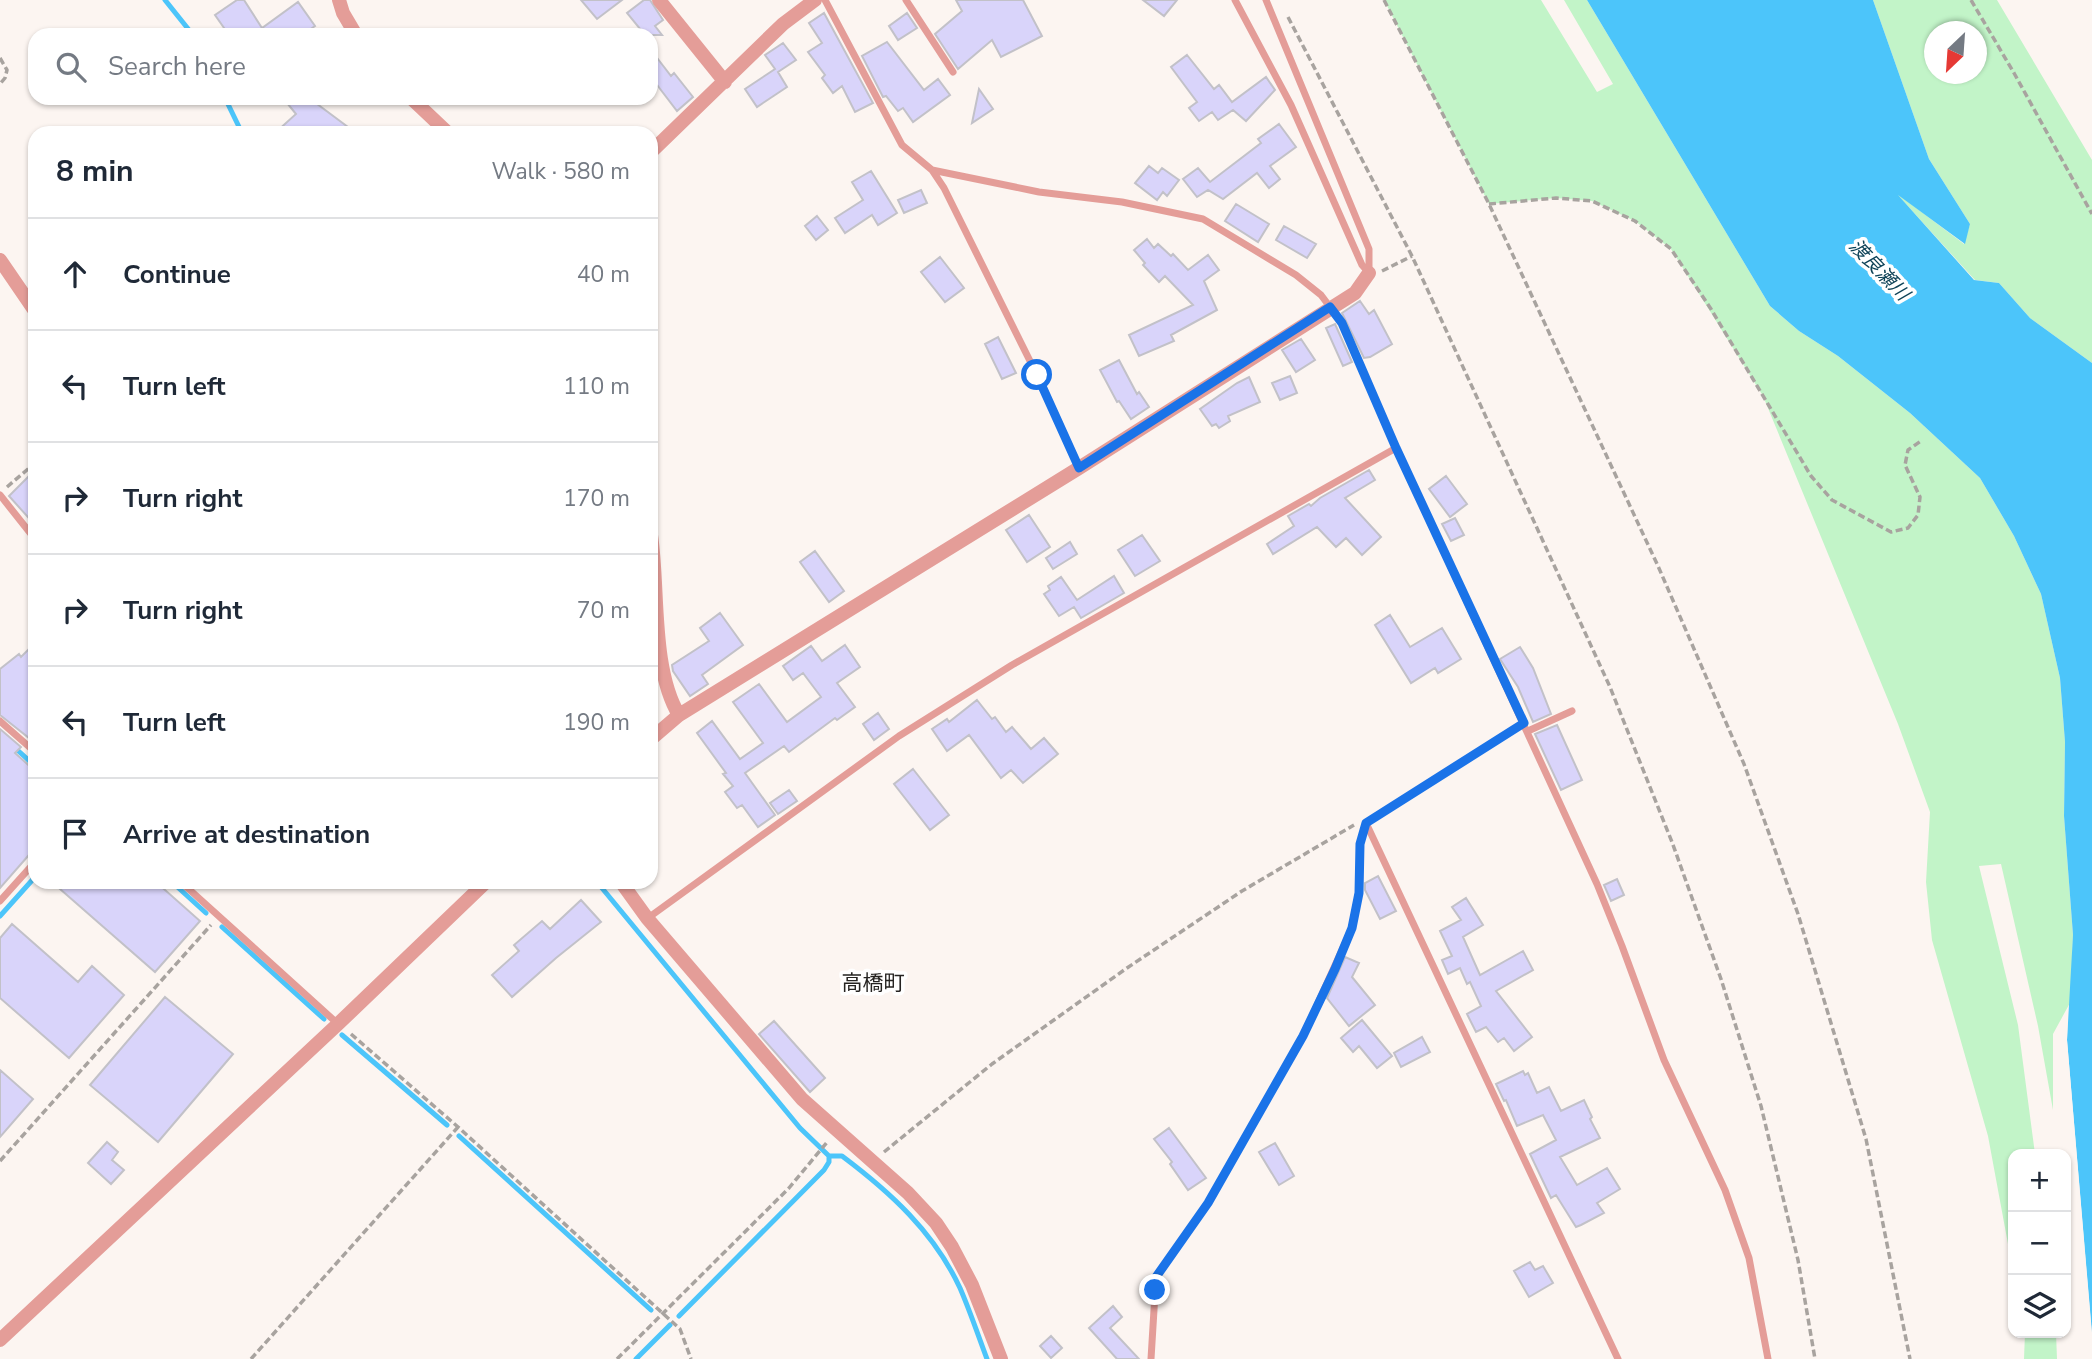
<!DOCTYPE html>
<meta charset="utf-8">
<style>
body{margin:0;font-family:"Nunito Sans","Noto Sans JP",sans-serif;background:#f2f2f3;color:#1f2937}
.controls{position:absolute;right:21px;bottom:21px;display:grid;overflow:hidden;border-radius:14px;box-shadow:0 2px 5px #0004}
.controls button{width:63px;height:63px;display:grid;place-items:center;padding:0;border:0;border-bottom:2px solid #e0e1e3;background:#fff;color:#1f2937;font:35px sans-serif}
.compass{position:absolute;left:1924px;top:21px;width:63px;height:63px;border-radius:50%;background:#fff;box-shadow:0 2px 5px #0004;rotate:205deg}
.stop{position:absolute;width:21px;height:21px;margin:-16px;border:5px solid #1a73e8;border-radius:50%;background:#fff}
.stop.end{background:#1a73e8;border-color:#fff;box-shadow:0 2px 7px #0008}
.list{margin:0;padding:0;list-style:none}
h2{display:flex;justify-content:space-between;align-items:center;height:91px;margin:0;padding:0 28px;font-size:30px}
h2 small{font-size:23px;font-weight:400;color:#747a83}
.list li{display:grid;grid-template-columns:46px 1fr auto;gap:21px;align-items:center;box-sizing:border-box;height:112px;padding:0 28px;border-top:2px solid #e0e1e3}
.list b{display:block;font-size:26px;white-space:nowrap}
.list em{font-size:23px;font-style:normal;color:#747a83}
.icon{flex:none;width:38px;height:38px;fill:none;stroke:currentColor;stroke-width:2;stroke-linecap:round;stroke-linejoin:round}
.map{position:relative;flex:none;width:2092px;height:1359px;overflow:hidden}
.search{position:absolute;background:#fff;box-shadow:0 2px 5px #0004;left:28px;top:28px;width:630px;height:77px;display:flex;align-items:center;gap:18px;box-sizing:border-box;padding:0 24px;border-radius:21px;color:#747a83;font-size:26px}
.panel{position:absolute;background:#fff;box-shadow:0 2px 5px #0004;left:28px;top:126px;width:630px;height:763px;border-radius:21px}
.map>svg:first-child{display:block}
</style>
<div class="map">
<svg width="2092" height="1359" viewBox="0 0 2092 1359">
<rect width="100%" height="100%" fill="#fcf5f1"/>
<!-- green -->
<path fill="#c2f4c8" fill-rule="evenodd" d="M1384,0H1541L1597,92L1613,84L1564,0H1587L1770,306L1799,331L1838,356L1910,413L1980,478L2014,536L2041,594L2060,678L2065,742L2064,816L2073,935L2071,1001L2053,1034V1110L2038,1026L2001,864L1979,866L2018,1025L2035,1154H2013V1271L1988,1136L1932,940L1926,882L1930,812L1898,724L1763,396L1671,249L1635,221L1592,201L1556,198L1489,204Z
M1873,0H1997L2092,160V363L2030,318L1999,283L1975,280L1895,192L1964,244L1970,224L1929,159ZM1934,32H1976V74H1934Z
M2025,1333H2056L2057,1359H2024Z"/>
<!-- water -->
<path fill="#4cc5fa" d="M1587,0H1873L1929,159L1970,224L1965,244L1898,195L1974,280L1999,283L2030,318L2092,363V1333L2067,1040L2073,935L2064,816L2065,742L2060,678L2041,594L2014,536L1980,478L1910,413L1838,356L1799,331L1770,306Z"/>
<!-- pier -->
<path fill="#fcf5f1" d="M2068,1010L2067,1040L2092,1336L2089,1333L2064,1041V1016Z"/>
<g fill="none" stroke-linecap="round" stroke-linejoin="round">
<!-- stream -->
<path stroke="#4cc5fa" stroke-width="5" d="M165,0L193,35
M225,98L242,133
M14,747L35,766
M172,882L206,913
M597,882L800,1128L829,1156H842C890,1192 934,1232 960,1288C970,1311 978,1335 987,1359
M0,916L35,877
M222,927L324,1019
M342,1035L447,1125
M459,1136L651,1310
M679,1316L824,1170L829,1162V1156
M636,1359L670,1325"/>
</g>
<!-- building -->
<path fill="#d9d4fa" stroke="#c2c1c8" stroke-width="2" d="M237,0H244L262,28L298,2L315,26L302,35H229L215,15Z
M581,0H622L597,19Z
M644,0H650L663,20L655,26L662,35H645L627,13Z
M956,0H1023L1042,36L1001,57L992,40L958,69L935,34L962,11Z
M1143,0H1177L1164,16Z
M824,13L873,103L855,112L842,86L833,93L822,78L825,75L808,52L822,43L809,23Z
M907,13L917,28L898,40L889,26Z
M887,42L924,90L938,79L950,95L913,122L903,108L898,111L886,96L883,97L862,56Z
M783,43L796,60L778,72L787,87L757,107L745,89L775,69L765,55Z
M651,50L671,76L674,73L693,97L677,111L651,77Z
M1187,55L1214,89L1219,85L1232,102L1266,77L1275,90L1246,121L1233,110L1218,120L1212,112L1199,121L1189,108L1197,102L1171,67Z
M979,89L993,109L972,123Z
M283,98H309L356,133H275L296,114Z
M1279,124L1296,147L1270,166L1280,179L1269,188L1257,173L1223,199L1208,190L1197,197L1183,179L1198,168L1210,182L1261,143L1258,139Z
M1149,166L1158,173L1162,168L1179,180L1167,196L1163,192L1157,200L1135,183Z
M871,171L897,213L878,225L872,215L845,233L835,218L863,200L852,182Z
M921,190L927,203L904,213L898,200Z
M1236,204L1269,224L1258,242L1225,221Z
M817,216L828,230L816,240L805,226Z
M1284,226L1316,244L1307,258L1276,240Z
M1147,239L1154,248L1158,244L1171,256L1173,254L1188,270L1208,255L1219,270L1204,281L1217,310L1171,335L1174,341L1139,356L1129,335L1193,305L1165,276L1159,282L1143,265L1145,263L1134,250Z
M940,257L964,288L945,302L921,272Z
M1360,301L1369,314L1374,310L1392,344L1370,357L1364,358L1342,313Z
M1335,324L1352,362L1343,366L1326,328Z
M998,337L1016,373L1002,379L985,344Z
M1301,339L1315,360L1296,372L1282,350Z
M1119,360L1137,394L1139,392L1149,407L1131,419L1119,401L1117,402L1100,370Z
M1290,376L1297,393L1280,400L1272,383Z
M1249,377L1260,402L1228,416L1230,421L1219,428L1216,424L1212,426L1200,409L1237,383Z
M35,470V525L9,496Z
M1369,470L1375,480L1345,498L1381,537L1362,555L1346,538L1336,547L1317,527L1273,554L1267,544L1294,526L1288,516L1309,504L1311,506L1320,498Z
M1446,476L1467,504L1450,517L1429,489Z
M1029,515L1050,547L1027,562L1006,530Z
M1455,518L1464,535L1451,541L1442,524Z
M1142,535L1160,561L1135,576L1118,550Z
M1070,542L1077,554L1053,569L1046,558Z
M815,551L844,591L829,602L800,562Z
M1114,576L1124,593L1081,618L1074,607L1059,616L1044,594L1050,590L1048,586L1061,577L1077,600Z
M720,613L743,645L702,675L708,684L690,696L673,671L672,665L709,641L700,628Z
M1390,615L1410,647L1442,628L1461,659L1438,673L1435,668L1411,683L1375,625Z
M35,643V731L29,738L0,715V669L19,654L21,657Z
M845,645L860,667L837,683L855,707L837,720L835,718L789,752L784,746L745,773L775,815L758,827L742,805L737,808L725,792L733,786L723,774L726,773L697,733L712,721L740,759L763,743L733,702L759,684L787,722L821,697L803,673L793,680L783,666L811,646L822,661Z
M1520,647L1533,668L1551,714L1533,722L1518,687L1500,659Z
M977,700L992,719L995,717L1006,732L1012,727L1031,749L1044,738L1058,754L1023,783L1011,770L1001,778L969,735L947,751L932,729L947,719L949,722Z
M878,713L889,729L874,740L863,724Z
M1557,725L1582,780L1561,790L1535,734Z
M0,729L21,747L15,753L35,771V848L0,888Z
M913,769L949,815L930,830L894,784Z
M789,790L797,801L778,814L770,803Z
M1378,876L1396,911L1380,919L1365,890V883Z
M1617,879L1624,895L1611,901L1604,885Z
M52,882H156L200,921L155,972Z
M1466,898L1483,925L1463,937L1480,975L1523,951L1533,970L1496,991L1532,1037L1514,1051L1504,1038L1498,1042L1486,1027L1476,1032L1467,1014L1481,1006L1470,982L1467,984L1460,968L1448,974L1442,960L1452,956L1440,931L1461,920L1452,907Z
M581,900L601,922L556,958L512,997L492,975L519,951L514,945L542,921L550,929Z
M12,924L78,982L92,966L124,995L69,1058L0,998V938Z
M1345,957L1359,963L1352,977L1375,1005L1349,1026L1327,998Z
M165,997L233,1054L158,1142L90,1085Z
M1362,1020L1392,1056L1377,1068L1359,1046L1353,1052L1341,1038Z
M774,1021L825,1078L810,1092L759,1034Z
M1422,1037L1430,1052L1401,1067L1394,1053Z
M0,1070L33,1099L0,1137Z
M1523,1071L1525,1075L1528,1073L1537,1093L1549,1087L1561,1111L1584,1100L1592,1117L1590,1119L1600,1138L1560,1157L1577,1185L1607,1168L1620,1189L1597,1203L1604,1213L1581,1225L1576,1227L1556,1195L1551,1198L1530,1154L1556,1140L1543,1115L1517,1126L1506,1100L1504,1101L1496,1084Z
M1169,1128L1206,1178L1188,1190L1170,1164L1172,1162L1154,1139Z
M107,1142L118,1152L112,1160L124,1170L111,1184L88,1163Z
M1275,1143L1294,1176L1279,1185L1259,1152Z
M1530,1262L1535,1270L1543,1266L1553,1283L1529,1297L1514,1271Z
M1113,1306L1122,1317L1110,1328L1139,1359H1117L1089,1328Z
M1051,1336L1062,1348L1051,1358L1040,1346Z"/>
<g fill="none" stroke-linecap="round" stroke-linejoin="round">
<!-- path -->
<path stroke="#a8a39f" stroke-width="3.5" stroke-dasharray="7 3.5" stroke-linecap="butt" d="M1384,0L1489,204L1658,566L1744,764L1798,914L1866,1139L1910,1359
M1971,0L2014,73L2092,214
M1288,17L1412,256L1610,687L1672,842L1721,979L1761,1106L1798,1260L1815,1359
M0,58L7,70L5,78L0,84
M1489,204L1556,198L1592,201L1635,221L1671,249L1711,309L1811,476L1832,500L1891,532L1908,528L1918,515L1920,497L1905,465L1908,450L1921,441
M1382,271L1412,256
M7,487L35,463
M351,1034L458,1127L680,1329L691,1359
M884,1152L992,1064L1127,968L1242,891L1354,825
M0,1161L211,925
M251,1359L458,1127
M617,1359L789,1188L828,1141"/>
<!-- service -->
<path stroke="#e49d98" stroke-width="7" d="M825,0L902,145L932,170L1039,192L1122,202L1203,219L1296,275L1321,295L1342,323L1396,448L1597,884L1622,946L1664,1060L1725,1190L1749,1258L1768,1359
M906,0L953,72
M1235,0L1291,105L1362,265L1369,273
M1266,0L1369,249V273
M932,170L944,188L1037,375L1079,468
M0,495L35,539
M0,721L35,752
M1528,731L1572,711
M1366,823L1618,1359
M181,882L338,1024
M0,901L35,862
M648,918L899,736L1012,665L1396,448
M1151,1359L1156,1277L1208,1203L1303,1036L1352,928L1359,893L1360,844L1366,823L1524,723"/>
<!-- minor -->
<path stroke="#e49d98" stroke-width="14" d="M339,0L343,13L356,35
M659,0L725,82
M411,98L448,133
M651,152L783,24L815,0
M0,260L35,311
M651,535C659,588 651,669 679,715
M651,739L679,715L1079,468L1355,293L1369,273
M621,882L647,918L802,1099L908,1193L936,1223L952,1247L972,1285L1001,1359
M0,1340L338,1024L486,882"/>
</g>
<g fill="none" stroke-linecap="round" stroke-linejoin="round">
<!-- route -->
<path stroke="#1a73e8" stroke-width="9" d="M1037,375L1079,468L1330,307L1342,323L1396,448L1524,723L1366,823L1360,844L1359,893L1352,928L1335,969L1303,1036L1208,1203L1156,1277L1155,1290"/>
</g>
<g text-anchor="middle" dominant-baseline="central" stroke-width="7" stroke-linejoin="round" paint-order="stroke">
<!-- water labels -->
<g font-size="19" font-style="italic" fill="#0f4358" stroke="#fff">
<text transform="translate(1879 270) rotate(46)">渡良瀬川</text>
</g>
<!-- quarter labels -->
<g font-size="21" fill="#252321" stroke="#fff">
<text x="873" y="983">高橋町</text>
</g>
</g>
</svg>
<div class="controls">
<button>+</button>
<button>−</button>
<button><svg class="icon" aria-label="layers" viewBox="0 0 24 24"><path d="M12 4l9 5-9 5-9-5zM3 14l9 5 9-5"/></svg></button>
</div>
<svg class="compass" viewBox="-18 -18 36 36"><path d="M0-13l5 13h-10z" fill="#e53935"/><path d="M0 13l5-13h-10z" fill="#747a83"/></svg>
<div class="stop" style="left:1037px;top:375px"></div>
<div class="stop end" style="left:1155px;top:1290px"></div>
<div class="search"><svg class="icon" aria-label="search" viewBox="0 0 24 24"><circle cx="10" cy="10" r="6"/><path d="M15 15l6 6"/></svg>Search here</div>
<section class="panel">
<h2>8 min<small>Walk · 580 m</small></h2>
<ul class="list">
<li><svg class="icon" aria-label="ahead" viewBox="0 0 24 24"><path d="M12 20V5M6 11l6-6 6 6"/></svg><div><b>Continue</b></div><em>40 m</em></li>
<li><svg class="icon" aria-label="left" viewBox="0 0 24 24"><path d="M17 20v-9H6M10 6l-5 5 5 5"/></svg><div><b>Turn left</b></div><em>110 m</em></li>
<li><svg class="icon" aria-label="right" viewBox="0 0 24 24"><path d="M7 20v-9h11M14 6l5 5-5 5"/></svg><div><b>Turn right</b></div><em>170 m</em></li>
<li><svg class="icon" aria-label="right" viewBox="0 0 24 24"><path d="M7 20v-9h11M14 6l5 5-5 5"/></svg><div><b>Turn right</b></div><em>70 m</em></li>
<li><svg class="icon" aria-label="left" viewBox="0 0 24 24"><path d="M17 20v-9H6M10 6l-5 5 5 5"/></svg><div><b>Turn left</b></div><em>190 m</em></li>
<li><svg class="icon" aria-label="arrive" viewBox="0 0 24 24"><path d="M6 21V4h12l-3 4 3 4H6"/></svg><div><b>Arrive at destination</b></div></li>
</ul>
</section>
</div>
